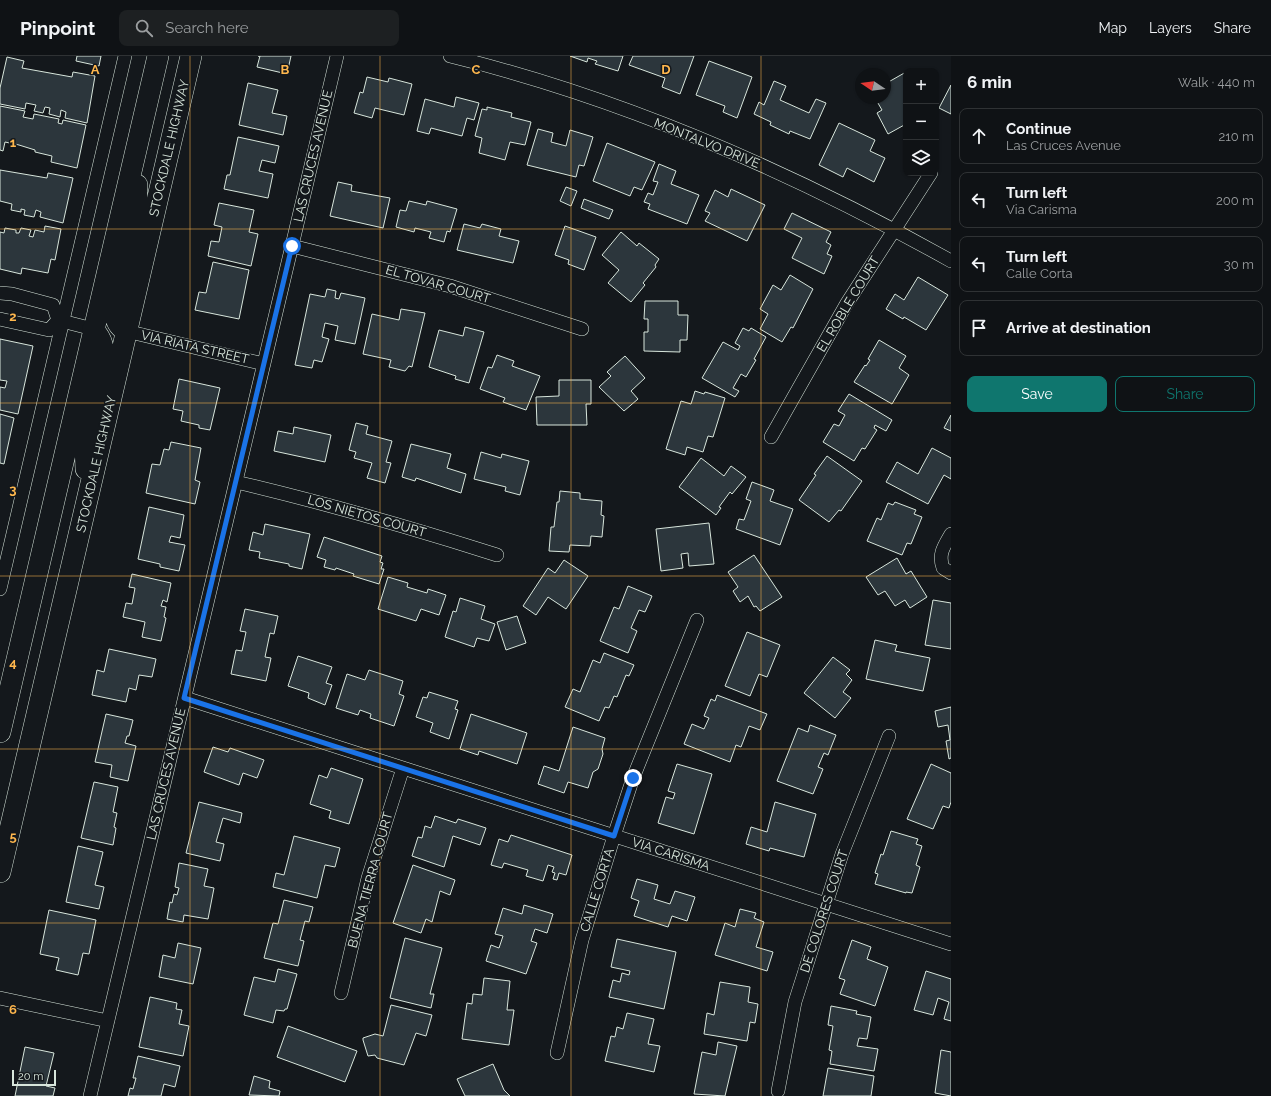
<!DOCTYPE html>
<meta charset="utf-8">
<style>
body{margin:0;font-family:Raleway,sans-serif;background:#1d2022;color:#f1f3f6}
.controls{position:absolute;right:12px;top:12px;display:grid;overflow:hidden;border-radius:8px;box-shadow:0 1px 3px #0004}
.controls button{width:36px;height:36px;display:grid;place-items:center;padding:0;border:0;border-bottom:1px solid #2f3234;background:#0f1215;color:#f1f3f6;font:20px sans-serif}
.compass{position:absolute;left:855px;top:12px;width:36px;height:36px;border-radius:50%;background:#0f1215;box-shadow:0 1px 3px #0004;rotate:283deg}
.scale{position:absolute;left:12px;bottom:10px;width:44px;box-sizing:border-box;padding-left:4px;border:2px solid #d8e6dc;border-top:0;font-size:11px;line-height:14px;white-space:nowrap;color:#d8e6dc;-webkit-text-stroke:3px #14181c;paint-order:stroke}
.stop{position:absolute;width:12px;height:12px;margin:-9px;border:3px solid #1a73e8;border-radius:50%;background:#fff}
.stop.end{background:#1a73e8;border-color:#fff;box-shadow:0 1px 4px #0008}
.list{margin:0;padding:0;list-style:none}
h2{display:flex;justify-content:space-between;align-items:center;height:52px;margin:0;padding:0 16px;font-size:17px}
h2 small{font-size:13px;font-weight:400;color:#9b9ea0}
.list li{display:grid;grid-template-columns:26px 1fr auto;gap:12px;align-items:center;box-sizing:border-box;height:56px;margin:0 8px 8px;padding:0 8px;border:1px solid #2f3234;border-radius:8px}
.list b{display:block;font-size:15px;white-space:nowrap}
.list p{margin:0;font-size:13px;white-space:nowrap;color:#9b9ea0}
.list em{font-size:13px;font-style:normal;color:#9b9ea0}
.actions{display:flex;gap:8px;padding:12px 16px}
.actions a{flex:1;padding:9px 0;border:1px solid #0f766e;border-radius:8px;text-align:center;font-size:14px;color:#0f766e}
.actions .main{background:#0f766e;color:#fff}
.icon{flex:none;width:22px;height:22px;fill:none;stroke:currentColor;stroke-width:2;stroke-linecap:round;stroke-linejoin:round}
.map{position:relative;flex:none;width:951px;height:1040px;overflow:hidden}
header{display:flex;align-items:center;gap:24px;box-sizing:border-box;height:56px;padding:0 20px;background:#0f1215;border-bottom:1px solid #2f3234}
header strong{font-size:19px}
nav{display:flex;gap:22px;margin-inline-start:auto;font-size:14px}
.search{width:280px;height:36px;background:#1d2022;display:flex;align-items:center;gap:10px;box-sizing:border-box;padding:0 14px;border-radius:8px;color:#9b9ea0;font-size:15px}
main{display:flex}
aside{flex:1;background:#0f1215}
.map>svg:first-child{display:block}
</style>
<header>
<strong>Pinpoint</strong>
<div class="search"><svg class="icon" aria-label="search" viewBox="0 0 24 24"><circle cx="10" cy="10" r="6"/><path d="M15 15l6 6"/></svg>Search here</div>
<nav><a>Map</a><a>Layers</a><a>Share</a></nav>
</header>
<main>
<div class="map">
<svg width="951" height="1040" viewBox="0 0 951 1040">
<rect width="100%" height="100%" fill="#14181c"/>
<!-- building -->
<path fill="#2c363c" stroke="#d8e6dc" d="M77,0H101L99,10L76,5Z
M258,0H291L287,18L257,11L260,0Z
M570,0H623L618,15L595,8L597,5L588,2L587,6Z
M633,0H694L680,38L662,31L665,22L629,9Z
M7,1L24,5L22,12L72,21L73,16L95,20L87,67L65,62L66,56L61,54L60,61L49,58L50,52L45,51L43,57L34,55L36,49L26,47L25,53L0,48V32Z
M709,5L752,21L737,62L723,56L725,50L696,39Z
M906,16V68L888,78L877,57L882,54L875,42H885V28Z
M367,21L388,26L389,22L412,28L404,59L375,52L372,62L354,57L360,36L363,37Z
M774,25L786,30L780,44L809,57L816,43L826,47L810,83L790,75L789,78L770,69L771,66L754,58L759,46L764,49Z
M248,27L278,34L272,57L287,60L283,79L239,69Z
M951,29V58L939,52Z
M456,41L479,47L474,64L467,62L462,80L431,72L429,78L417,75L425,43L454,51Z
M0,50L25,55L23,61L33,63L34,58L59,63L58,67L62,68L63,64L86,69L77,112L51,106L52,100L35,96V94L19,89L5,86L3,95L0,94Z
M487,51L512,57L511,61L531,66L525,89L510,86L505,104L479,97L482,82L475,80L482,53L487,54Z
M839,67L875,84L870,95L885,102L874,126L847,112L843,121L819,109Z
M538,73L553,77L551,86L566,90L570,74L593,81L584,110L579,109L576,121L527,109Z
M238,81L279,90L275,107L262,104L259,115L273,118L268,142L224,133L227,119H230Z
M607,87L655,106L642,134L634,131L630,140L593,125Z
M659,108L676,115L671,128L699,139L687,168L648,153L650,148L644,146L648,137L653,139L658,126L653,125Z
M0,114L47,122L48,117L73,122L63,167L40,161L41,156L36,154L34,161L24,159L25,154L21,153V156L11,154L12,148L0,145Z
M338,126L352,129L351,135L390,142L383,172L330,160Z
M566,131L577,135L571,150L560,145Z
M731,133L765,149L747,185L705,165L710,157L705,155L715,134L728,141Z
M584,143L613,154L609,163L581,152Z
M409,145L426,149L427,145L457,153L450,176L447,175L444,186L429,182L431,176L415,172L414,176L396,171L400,154L406,155Z
M219,147L254,154L249,176L258,178L251,210L208,200L211,185L219,186L222,171L214,169Z
M792,157L831,176L826,186L831,189L827,198L832,200L824,218L792,202L802,182L784,173Z
M464,168L480,172L482,168L501,173L499,180L519,185L513,207L457,194Z
M45,170L61,173L55,204L51,203L48,217L22,212L21,218L0,213V176L4,177L5,172L16,174V177H19L21,172L31,174L29,180L33,181L35,174L44,176Z
M565,170L596,181L584,214L568,208L569,204L555,199Z
M621,176L637,190L639,187L659,203L655,209L656,211L643,227L645,229L631,246L608,227L619,214L602,199Z
M213,206L249,214L239,263L195,254L199,236L206,237Z
M790,219L813,233L793,272L791,271L782,286L760,273L768,258L760,253L773,229L781,234Z
M918,221L948,239L926,274L904,261L903,263L886,253L895,238L904,244Z
M327,233L336,235L335,242L339,243L341,237L365,242L355,288L335,284L338,270L325,267L322,281L329,283L322,306L314,304L312,312L295,309L310,238L325,241Z
M645,245H678V259H688L687,284H680V296L644,295V276H648V263H644Z
M401,253L425,257L412,311L409,310L405,315L389,311L391,304L363,298L372,258L399,264Z
M465,271L484,276L469,327L455,323L456,320L429,311L439,274L463,280Z
M743,272L749,275L751,272L766,281L754,303L756,304L746,321L741,318L733,332L739,335L735,341L702,322L723,286L738,294L740,290L735,287Z
M0,283L33,290L18,358L0,354V331L5,332L7,325L0,324Z
M879,284L906,300L899,312L909,319L892,348L854,326L865,309L866,310L870,304L868,303Z
M497,299L514,305L512,310L540,320L526,354L503,346L505,342L480,333L488,311L492,312Z
M625,300L645,322L631,335L638,343L624,355L599,331L611,320L607,316Z
M179,323L220,332L210,374L199,372V369L181,365L183,355L173,353Z
M559,324H591V348H586L587,369H537L536,341L559,340Z
M695,335L704,338L705,336L725,342L713,381L708,380L703,396L687,391L685,399L666,393L681,345L691,348Z
M849,338L892,364L886,375L875,369L874,372L877,374L865,393L862,392L854,405L823,386L834,368L839,370L845,359L838,355Z
M0,358L14,362L4,408L0,407Z
M951,359V375L944,372Z
M356,367L368,370L366,378L392,385L386,406L391,407L385,427L367,422L372,407L354,402L356,396L349,394Z
M294,371L331,379L325,406L274,395L278,375L293,378Z
M171,386L201,392L195,424L200,426L195,448L146,437L152,408L160,409L164,393L169,394Z
M411,388L451,398L447,412L466,418L461,437L416,422L415,425L402,421Z
M932,392L951,402V423L944,419L928,448L886,426L897,406L918,418Z
M481,396L501,402L502,398L529,405L520,439L505,435L506,431L474,423Z
M827,400L862,425L841,455L839,454L829,466L799,444L816,419L814,418Z
M701,402L724,420L731,410L746,421L732,438L730,436L719,451L721,452L716,459L679,431Z
M752,426L774,434L770,445L793,453L780,489L736,473L739,463L744,464L751,445L746,443Z
M560,435L580,437V443L602,445L601,459L604,460L602,481L591,480L590,490L570,489L569,496L549,495L551,471H554L557,446H559Z
M895,446L916,454L914,458L922,461L911,488L907,487L902,499L867,485L877,462L881,464L888,447L893,449Z
M149,451L184,459L180,482L171,480L169,486L185,489L179,515L160,511V508L138,503Z
M709,467L714,508L689,510L688,497L681,498L683,512L661,515L656,473Z
M265,468L310,478L302,513L289,510V508L259,502L260,496L249,494L253,476L263,479Z
M324,481L382,500L380,506L383,507L381,513H384L379,528L353,520L354,518L336,512L335,514L324,511L326,504L317,501Z
M754,499L782,541L760,555L756,550L754,551L748,540L740,546L733,535L738,531L728,516Z
M897,502L906,518L911,515L927,541L910,552L905,544L895,550L885,535L878,539L866,521Z
M564,504L588,520L566,553L548,541L536,559L523,550L548,512L555,517Z
M132,518L171,527L167,546L163,544L161,550L166,551L164,561L166,562L161,585L142,581L145,566L123,561L126,547L132,548L135,532L129,531Z
M388,521L408,527L407,531L427,537L428,533L446,539L439,559L421,553L416,565L378,553Z
M628,530L652,540L645,556L639,554L631,572L637,575L628,597L600,585L614,551L619,553Z
M460,542L485,550L481,563L495,568L489,585L477,582L474,591L445,581L453,555L456,556Z
M933,544L951,547V593L925,589Z
M245,553L278,560L274,578L270,577L265,601L271,602L266,625L231,618L236,594L242,595L246,576L240,575Z
M517,560L526,587L506,594L497,566Z
M747,576L780,589L767,621L759,618L750,640L725,630Z
M875,584L897,589L895,595L930,602L923,635L866,623Z
M109,593L156,603L152,621L139,619L136,634L129,632L126,646L92,639L97,614L104,616Z
M604,597L634,609L629,620L626,619L617,641L614,640L609,652L605,651L599,665L565,651L573,633L580,636L593,604L600,607Z
M298,600L332,611L326,627L332,629L325,649L308,642L309,637L288,630Z
M833,601L850,614L846,618L852,624L843,636L851,642L835,662L804,637Z
M369,614L403,625L399,638L404,640L394,670L370,662L371,658L360,654L358,659L336,652L347,618L365,624Z
M429,636L458,645L455,653L458,654L449,683L430,676L433,667L416,661L423,641L427,642Z
M717,639L767,658L760,674L749,670L741,691L736,689L730,706L684,688L692,668L704,673L709,662L704,660L711,643L715,645Z
M951,651V702L949,703L946,685L950,684L948,669L938,671L935,655Z
M106,658L133,664L129,680H127L125,687L136,690L128,725L110,721L112,709L95,706Z
M471,658L527,677L517,708L479,695L478,699L460,693Z
M810,669L836,679L828,699L824,697L818,711L823,713L813,738L777,725L798,672L808,676Z
M573,671L605,682L602,693L603,698L598,713L593,716L588,732L568,726L564,737L538,728L544,710L559,715Z
M213,691L228,696L230,692L264,704L257,722L243,717L239,729L204,716Z
M677,708L712,718L694,778L658,767L666,741L673,743L675,737L668,735Z
M931,708L951,717V746L949,752L943,750L933,773L907,763Z
M331,712L363,723L349,768L329,762L331,755L310,748L319,719L327,722Z
M94,726L118,731L113,756L117,757L114,771L116,772L113,789L81,782Z
M199,746L242,757L240,767L223,762L216,786L224,788L220,805L186,797Z
M775,746L816,758L804,801L770,792L769,795L746,788L751,771L767,776Z
M435,760L456,767L458,763L486,772L480,789L453,780L444,811L412,800L418,781L422,782L425,770L431,772Z
M891,775L918,783L916,788L922,790L916,809L920,811L912,837L906,836V837L875,828L878,818L875,817L881,798L883,799Z
M511,779L572,799L566,819L559,817L557,824L553,823L555,817L552,816L554,811L548,809L543,825L526,820L528,814L504,807L502,812L491,809L499,783L508,786Z
M294,780L340,792L335,811L325,809L317,842L273,831L276,817L284,819Z
M78,790L103,796L95,829L104,831L99,853L66,846Z
M179,807L208,813L204,830L214,832L208,863L184,859L183,866L167,863L170,846L172,847L174,838L177,839L179,832L175,831Z
M413,809L455,824L450,839L440,835L432,866L426,863L421,877L393,867Z
M637,823L658,829L654,843L670,848L675,835L695,841L687,865L672,860L668,871L634,860L639,845L631,842Z
M284,844L313,851L309,866L305,865L300,884L304,885L298,910L264,902L273,867L278,868Z
M524,849L553,858L547,877L535,873L531,885L537,887L526,918L486,905L491,889L499,892L503,880L495,878L503,852L522,858Z
M740,853L756,857L754,862L764,866L756,891L773,896L767,915L715,899L725,867L735,871Z
M49,854L96,864L89,898L83,897L78,919L56,914L59,902L40,898Z
M405,882L442,892L430,938H434L431,952L390,942Z
M617,883L676,896L664,953L609,941L613,924L620,926L622,917L629,919L630,915L611,911Z
M852,884L871,891L867,903L888,911L875,950L840,938L845,924L839,922Z
M178,887L201,892L193,928L159,921L163,899L175,902Z
M278,913L297,918L287,953H285L284,955L276,954L273,967L244,959L254,921L275,926Z
M926,915L951,923V965L944,963L949,946L938,942L933,959L914,954Z
M484,922L510,925L507,954H514L509,989L462,983L467,947L472,948L473,938L482,939Z
M720,926L750,931L748,946L758,948L755,967L750,966L747,985L704,978L707,957L714,959Z
M150,941L177,947L176,953L182,954L179,968L189,970L183,1000L139,991Z
M391,949L432,959L426,980L416,977L404,1009L377,1002L375,999L368,1000L363,984V982L375,978L383,980Z
M831,950L857,955L856,958L871,961L867,983L859,982L857,990L878,993L874,1015L830,1008L832,995L829,994L833,970L828,969Z
M627,957L654,963L648,988L660,990L654,1016L605,1005L611,980L615,981L617,971L623,973Z
M288,970L357,995L345,1026L277,1001Z
M718,986L737,990L725,1040L694,1038L702,996L716,999Z
M25,991L54,997L46,1030L55,1032L53,1040H15Z
M941,994L951,996V1040L935,1037Z
M138,1000L180,1010L175,1031L164,1028L161,1040H128L130,1032L133,1033L136,1022H133Z
M493,1008L504,1034L510,1040H465L457,1023Z
M828,1012L874,1020L871,1040H823Z
M254,1020L270,1025L269,1032L280,1035L279,1040L249,1039Z"/>
<g fill="none" stroke-linecap="round" stroke-linejoin="round">
<!-- minor casing -->
<g stroke="#d8e6dc" stroke-width="14">
<path id="minor" d="M450,0C626,43 794,117 951,205
M292,190L450,230L582,273
M0,237L12,238L53,249L58,264
M0,263L49,274L58,264
M58,264L93,273
M126,275L264,308
M771,381L847,247L931,117
M236,426C325,447 409,471 497,499
M951,478C944,490 938,498 943,512L951,517
M0,533L125,0
M185,642L951,888
M341,937L368,822L403,712
M0,942L108,965
M557,997L582,884L614,780L633,722L697,564
M778,1035L795,946L842,798L889,680
M90,1040L337,0"/>
</g>
<!-- primary casing -->
<g stroke="#d8e6dc" stroke-width="22">
<path id="primary" d="M126,275C118,270 116,265 115,256L136,159L137,129
M86,413L85,389L103,306C104,292 103,284 93,273
M0,676L158,0
M0,816L191,0"/>
</g>
<!-- minor -->
<use href="#minor" stroke="#14181c" stroke-width="13"/>
<!-- primary -->
<use href="#primary" stroke="#14181c" stroke-width="21"/>
</g>
<g fill="none" stroke-linecap="round" stroke-linejoin="round">
<!-- route -->
<path stroke="#1a73e8" stroke-width="5" d="M292,190L184,642L614,780L633,722"/>
</g>
<!-- grid -->
<path fill="none" stroke="#ffb74d" stroke-width="1" stroke-opacity="0.55" d="M190,0V1040M380,0V1040M571,0V1040M761,0V1040M0,173H951M0,347H951M0,520H951M0,693H951M0,867H951"/>
<g text-anchor="middle" dominant-baseline="central" stroke-width="3" stroke-linejoin="round" paint-order="stroke">
<!-- street labels -->
<g font-size="13" fill="#d8e6dc" stroke="#14181c">
<text transform="translate(707 87) rotate(22)">MONTALVO DRIVE</text>
<text transform="translate(169 92) rotate(-77)">STOCKDALE HIGHWAY</text>
<text transform="translate(313 100) rotate(-77)">LAS CRUCES AVENUE</text>
<text transform="translate(438 228) rotate(16)">EL TOVAR COURT</text>
<text transform="translate(848 248) rotate(-59)">EL ROBLE COURT</text>
<text transform="translate(195 291) rotate(13)">VIA RIATA STREET</text>
<text transform="translate(96 408) rotate(-77)">STOCKDALE HIGHWAY</text>
<text transform="translate(367 460) rotate(16)">LOS NIETOS COURT</text>
<text transform="translate(166 718) rotate(-77)">LAS CRUCES AVENUE</text>
<text transform="translate(671 798) rotate(18)">VIA CARISMA</text>
<text transform="translate(370 824) rotate(-75)">BUENA TIERRA COURT</text>
<text transform="translate(597 834) rotate(-73)">CALLE CORTA</text>
<text transform="translate(824 855) rotate(-72)">DE COLORES COURT</text>
</g>
</g>
<g font-size="13" text-anchor="middle" font-weight="bold" fill="#ffb74d" stroke="#14181c" stroke-width="3" stroke-linejoin="round" paint-order="stroke">
<text x="95" y="18">A</text>
<text x="285" y="18">B</text>
<text x="476" y="18">C</text>
<text x="666" y="18">D</text>
<text x="13" y="91">1</text>
<text x="13" y="265">2</text>
<text x="13" y="438">3</text>
<text x="13" y="611">4</text>
<text x="13" y="785">5</text>
<text x="13" y="958">6</text>
</g>
</svg>
<div class="controls">
<button>+</button>
<button>−</button>
<button><svg class="icon" aria-label="layers" viewBox="0 0 24 24"><path d="M12 4l9 5-9 5-9-5zM3 14l9 5 9-5"/></svg></button>
</div>
<svg class="compass" viewBox="-18 -18 36 36"><path d="M0-13l5 13h-10z" fill="#e53935"/><path d="M0 13l5-13h-10z" fill="#9b9ea0"/></svg>
<div class="scale">20 m</div>
<div class="stop" style="left:292px;top:190px"></div>
<div class="stop end" style="left:633px;top:722px"></div>
</div>
<aside>
<h2>6 min<small>Walk · 440 m</small></h2>
<ul class="list">
<li><svg class="icon" aria-label="ahead" viewBox="0 0 24 24"><path d="M12 20V5M6 11l6-6 6 6"/></svg><div><b>Continue</b><p>Las Cruces Avenue</p></div><em>210 m</em></li>
<li><svg class="icon" aria-label="left" viewBox="0 0 24 24"><path d="M17 20v-9H6M10 6l-5 5 5 5"/></svg><div><b>Turn left</b><p>Via Carisma</p></div><em>200 m</em></li>
<li><svg class="icon" aria-label="left" viewBox="0 0 24 24"><path d="M17 20v-9H6M10 6l-5 5 5 5"/></svg><div><b>Turn left</b><p>Calle Corta</p></div><em>30 m</em></li>
<li><svg class="icon" aria-label="arrive" viewBox="0 0 24 24"><path d="M6 21V4h12l-3 4 3 4H6"/></svg><div><b>Arrive at destination</b></div></li>
</ul>
<div class="actions"><a class="main">Save</a><a>Share</a></div>
</aside>
</main>
